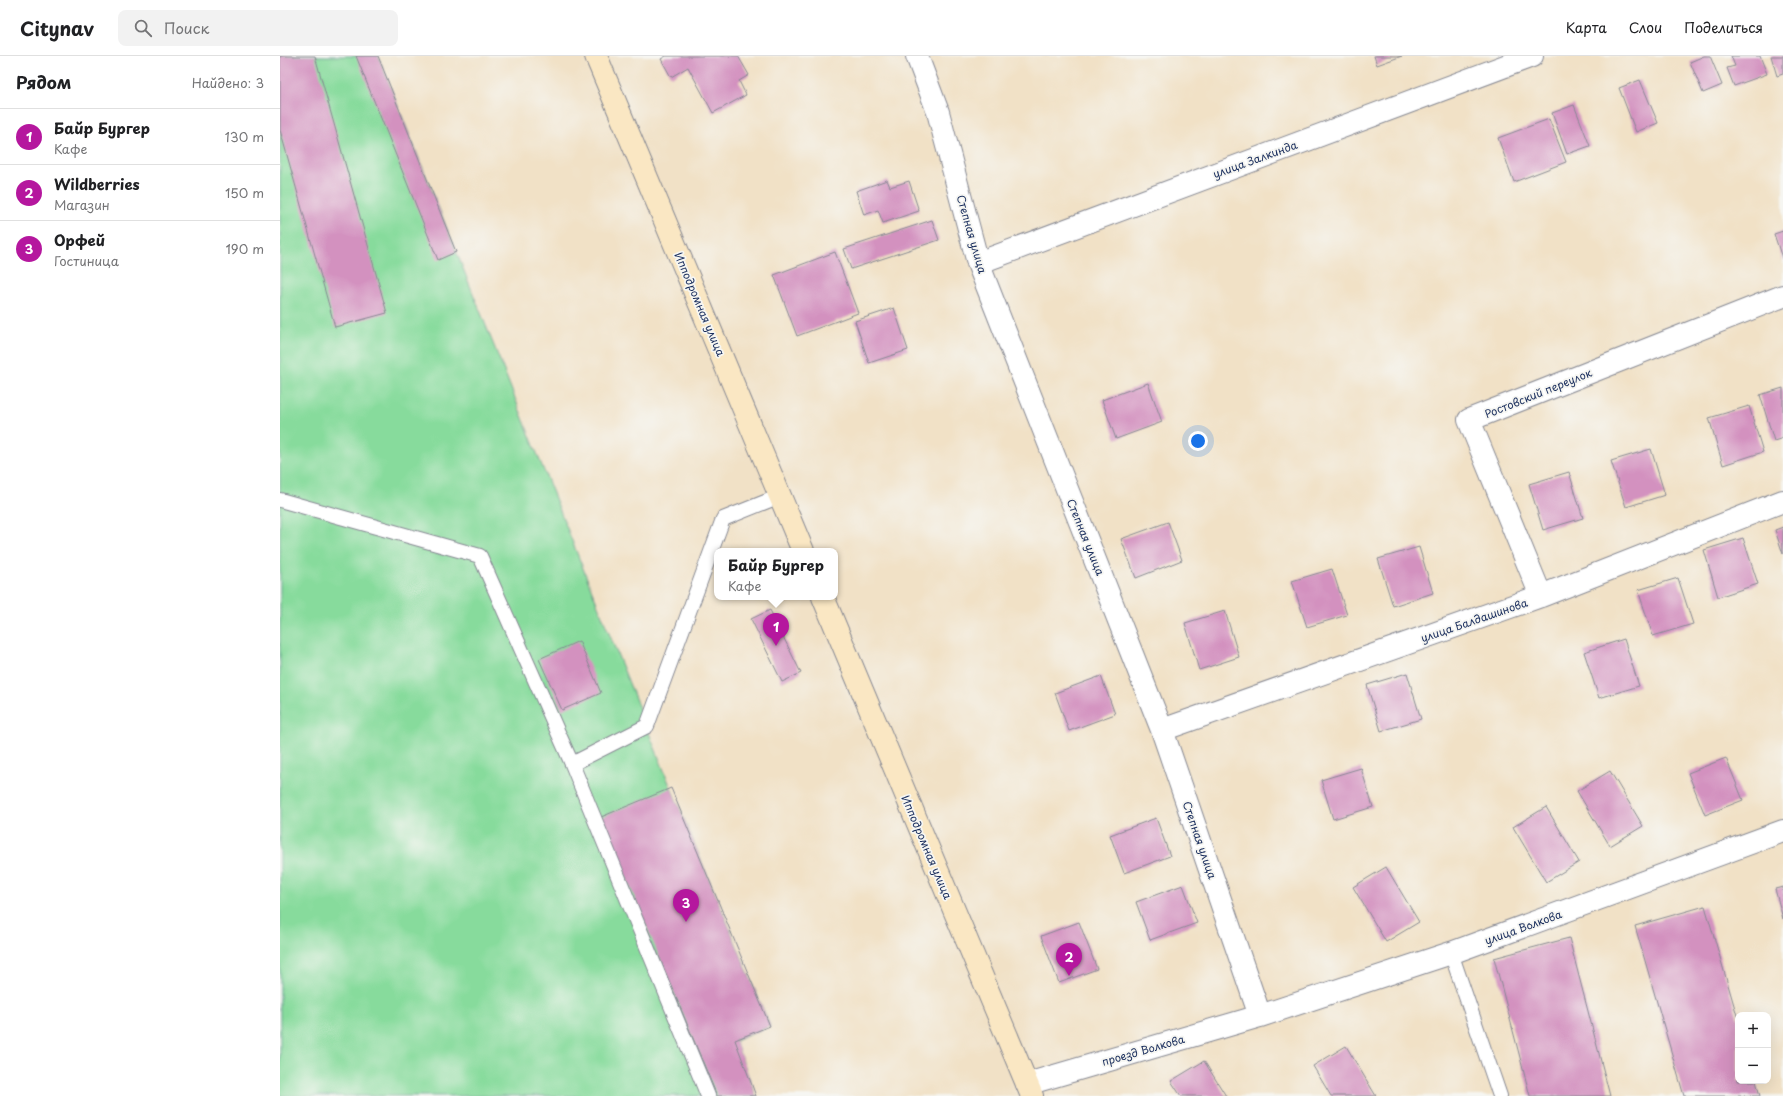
<!DOCTYPE html>
<html lang="ru">
<meta charset="utf-8">
<style>
body{margin:0;font-family:"Playpen Sans",sans-serif;background:#f2f2f2;color:#202124}
.controls{position:absolute;right:12px;bottom:12px;display:grid;overflow:hidden;border-radius:8px;box-shadow:0 4px 16px #0002}
.controls button{width:36px;height:36px;display:grid;place-items:center;padding:0;border:0;border-bottom:1px solid #e0e0e0;background:#fff;color:#202124;font:20px sans-serif}
.you{position:absolute;left:918px;top:385px;width:14px;height:14px;margin:-10px;border:3px solid #fff;border-radius:50%;background:#1a73e8;box-shadow:0 0 0 6px #1a73e833}
.badge{display:grid;place-items:center;width:26px;height:26px;border-radius:50%;background:#b5179e;color:#fff;font-size:13px;font-weight:700}
.pin{position:absolute;translate:-50% -33px;filter:drop-shadow(0 1px 2px #0008)}
.pin::after{content:'';position:absolute;top:21px;width:14px;height:12px;background:inherit;clip-path:polygon(0 0,100% 0,50% 100%)}
.popup{position:absolute;left:434px;top:492px;width:124px;height:52px;box-sizing:border-box;display:grid;place-content:center;border-radius:8px;background:#fff;filter:drop-shadow(0 1px 3px #0005);font-size:13px;white-space:nowrap;color:#757577}
.popup b{font-size:15px;color:#202124}
.popup::after{content:'';position:absolute;left:50%;top:100%;margin-left:-8px;border:8px solid transparent;border-top-color:#fff}
.list{margin:0;padding:0;list-style:none}
h2{display:flex;justify-content:space-between;align-items:center;height:52px;margin:0;padding:0 16px;font-size:17px}
h2 small{font-size:13px;font-weight:400;color:#757577}
.list li{display:grid;grid-template-columns:26px 1fr auto;gap:12px;align-items:center;box-sizing:border-box;height:56px;padding:0 16px;border-top:1px solid #e0e0e0}
.list b{display:block;font-size:15px;white-space:nowrap}
.list p{margin:0;font-size:13px;white-space:nowrap;color:#757577}
.list em{font-size:13px;font-style:normal;color:#757577}
.icon{flex:none;width:22px;height:22px;fill:none;stroke:currentColor;stroke-width:2;stroke-linecap:round;stroke-linejoin:round}
.map{position:relative;flex:none;width:1503px;height:1040px;overflow:hidden}
header{display:flex;align-items:center;gap:24px;box-sizing:border-box;height:56px;padding:0 20px;background:#fff;border-bottom:1px solid #e0e0e0}
header strong{font-size:19px}
nav{display:flex;gap:22px;margin-inline-start:auto;font-size:14px}
.search{width:280px;height:36px;background:#f2f2f2;display:flex;align-items:center;gap:10px;box-sizing:border-box;padding:0 14px;border-radius:8px;color:#757577;font-size:15px}
main{display:flex}
aside{flex:1;background:#fff}
.map>svg:first-child{display:block}
</style>
<header>
<strong>Citynav</strong>
<div class="search"><svg class="icon" aria-label="search" viewBox="0 0 24 24"><circle cx="10" cy="10" r="6"/><path d="M15 15l6 6"/></svg>Поиск</div>
<nav><a>Карта</a><a>Слои</a><a>Поделиться</a></nav>
</header>
<main>
<aside>
<h2>Рядом<small>Найдено: 3</small></h2>
<ul class="list">
<li><span class="badge">1</span><div><b>Байр Бургер</b><p>Кафе</p></div><em>130 m</em></li>
<li><span class="badge">2</span><div><b>Wildberries</b><p>Магазин</p></div><em>150 m</em></li>
<li><span class="badge">3</span><div><b>Орфей</b><p>Гостиница</p></div><em>190 m</em></li>
</ul>
</aside>
<div class="map">
<svg width="1503" height="1040" viewBox="0 0 1503 1040">
<rect width="100%" height="100%" fill="#f6f6f2"/>
<filter id="ink" filterUnits="userSpaceOnUse"><feTurbulence type="fractalNoise" baseFrequency=".025" numOctaves="2"/><feDisplacementMap in="SourceGraphic" scale="8" xChannelSelector="R" yChannelSelector="G"/><feConvolveMatrix kernelMatrix="1 2 1 2 8 2 1 2 1" color-interpolation-filters="sRGB"/></filter>
<filter id="wash" filterUnits="userSpaceOnUse"><feTurbulence type="fractalNoise" baseFrequency=".012" numOctaves="4" result="noise"/><feDisplacementMap in="SourceGraphic" scale="16" xChannelSelector="R" yChannelSelector="G"/><feGaussianBlur stdDeviation="0.9" result="paint"/><feColorMatrix in="noise" values="0 0 0 0 0 0 0 0 0 0 0 0 0 0 0 0 0 1.4 0 .05"/><feComposite in="paint" operator="in"/></filter>
<g filter="url(#wash)">
<rect width="100%" height="100%" fill="#f1e1c6"/>
<!-- green -->
<path fill="#87db9c" stroke="#51857d" d="M0,0H98L391,732L490,970L455,985L476,1040H0Z"/>
<g id="blocks">
<!-- building -->
<path fill="#d391bf" d="M0,0H35L107,257L55,271L0,74Z
M76,0H98L176,196L158,204Z
M386,0H458L469,19L459,25L466,39L433,57L408,11L391,21L381,3Z
M1094,0H1122L1097,9Z
M1424,0H1430L1442,29L1423,37L1410,6Z
M1451,0H1480L1487,18L1454,30L1447,12L1455,10Z
M1491,0H1503V18L1497,20Z
M1360,24L1378,67L1356,76L1339,32Z
M1294,49L1310,90L1287,98L1272,57Z
M1269,63L1286,106L1234,126L1218,82Z
M607,124L610,131L629,125L639,155L603,167L598,154L584,159L576,135Z
M652,164L659,184L571,213L564,193Z
M1503,175V205L1494,178Z
M555,196L578,257L517,280L494,219Z
M614,252L628,294L589,307L575,265Z
M868,327L882,366L836,383L822,344Z
M1503,332V382L1494,385L1480,339Z
M1469,350L1483,396L1443,409L1429,362Z
M1371,393L1385,439L1346,451L1331,405Z
M1289,416L1303,462L1263,474L1249,428Z
M888,466L902,504L856,522L841,483Z
M1503,471V498L1495,474Z
M1463,482L1478,528L1438,541L1424,494Z
M1139,491L1153,537L1113,550L1098,503Z
M1052,513L1067,559L1027,571L1012,525Z
M1398,522L1413,568L1373,580L1358,534Z
M490,554L521,617L502,626L471,563Z
M945,555L959,601L919,614L905,567Z
M1344,583L1359,630L1319,642L1304,596Z
M299,585L321,637L282,654L259,603Z
M1127,617L1141,663L1101,675L1087,629Z
M821,620L835,658L789,675L775,637Z
M1446,702L1463,744L1425,759L1408,717Z
M1081,712L1093,751L1053,763L1041,724Z
M1330,715L1363,770L1330,790L1297,735Z
M391,732L490,970L455,984L476,1040H437L321,761Z
M1266,751L1299,806L1266,826L1233,771Z
M876,762L890,800L844,817L830,779Z
M1106,811L1139,866L1106,886L1073,831Z
M903,829L917,867L870,884L856,846Z
M1503,831V863L1495,833Z
M1425,850L1458,963V1025H1476L1480,1040H1404L1355,870Z
M799,866L817,913L779,927L761,880Z
M1289,882L1330,1040H1250L1214,902Z
M1066,990L1096,1040H1051L1033,1010Z
M924,1005L946,1040H901L891,1025Z"/>
</g>
</g>
<g filter="url(#ink)">
<use href="#blocks" fill-opacity="0" stroke="#868892" stroke-width="1"/>
<g fill="none" stroke-linecap="round" stroke-linejoin="round">
<!-- service casing -->
<g stroke="#868892" stroke-width="16">
<path id="service" d="M0,444L200,500L292,708
M1171,897L1220,1040
M428,1040L292,708L367,670L443,463L500,440"/>
</g>
<!-- minor casing -->
<g stroke="#868892" stroke-width="24">
<path id="minor" d="M637,0L658,56L698,207L882,674L980,960
M698,207L1252,0
M1261,540L1189,364L1503,240
M882,674L1261,540L1503,445
M747,1028L980,960L1171,897L1503,775"/>
</g>
<!-- secondary casing -->
<g stroke="#868892" stroke-width="24">
<path id="secondary" d="M316,0L523,495
M543,541L752,1040"/>
</g>
<!-- service -->
<use href="#service" stroke="#fff" stroke-width="14"/>
<!-- minor -->
<use href="#minor" stroke="#fff" stroke-width="22"/>
<!-- secondary -->
<use href="#secondary" stroke="#fae7c3" stroke-width="22"/>
</g>
</g>
<g text-anchor="middle" dominant-baseline="central" stroke-width="3.5" stroke-linejoin="round" paint-order="stroke">
<!-- street labels -->
<g font-size="11" fill="#1b2f5e" stroke="#f6f6f2">
<text transform="translate(975 103) rotate(-20)">улица Залкинда</text>
<text transform="translate(692 178) rotate(74)">Степная улица</text>
<text transform="translate(420 248) rotate(67)">Ипподромная улица</text>
<text transform="translate(1258 337) rotate(-22)">Ростовский переулок</text>
<text transform="translate(806 481) rotate(68)">Степная улица</text>
<text transform="translate(1194 564) rotate(-19)">улица Балдашинова</text>
<text transform="translate(920 784) rotate(71)">Степная улица</text>
<text transform="translate(647 791) rotate(67)">Ипподромная улица</text>
<text transform="translate(1243 871) rotate(-20)">улица Волкова</text>
<text transform="translate(863 994) rotate(-16)">проезд Волкова</text>
</g>
</g>
</svg>
<div class="controls">
<button>+</button>
<button>−</button>
</div>
<div class="you"></div>
<div class="pin badge" style="left:496px;top:590px">1</div>
<div class="popup"><b>Байр Бургер</b>Кафе</div>
<div class="pin badge" style="left:789px;top:920px">2</div>
<div class="pin badge" style="left:406px;top:866px">3</div>
</div>
</main>
